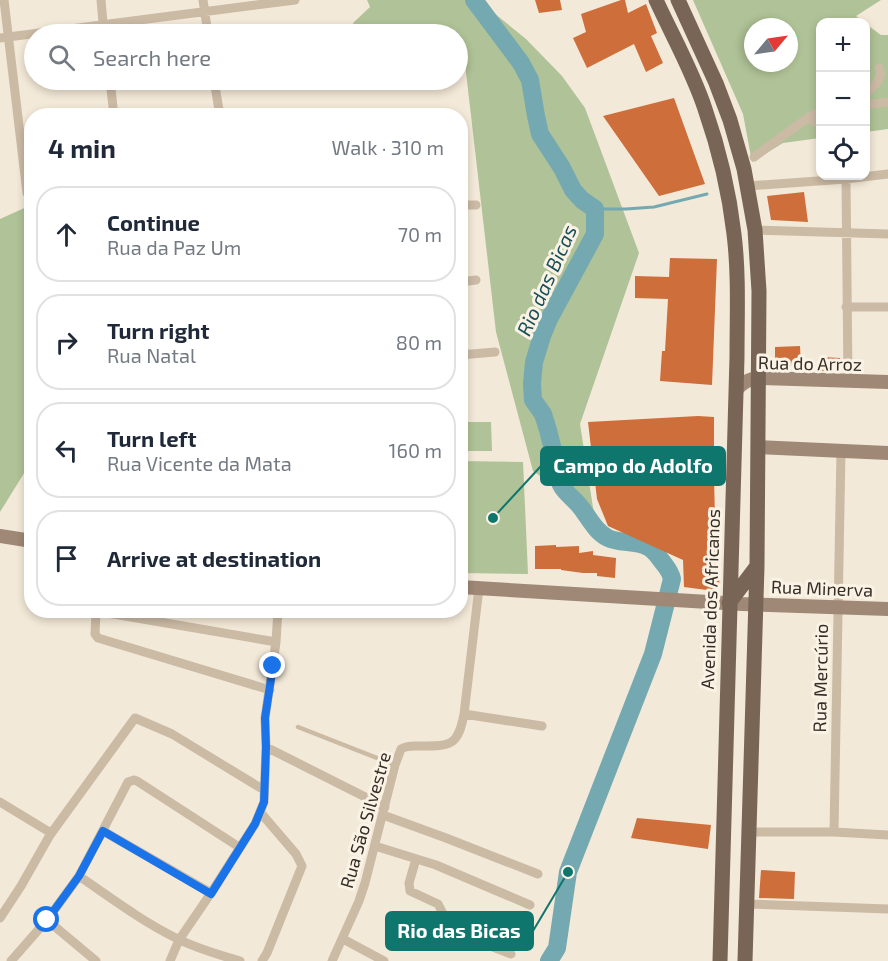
<!DOCTYPE html>
<meta charset="utf-8">
<style>
body{margin:0;font-family:"Exo 2",sans-serif;background:#f6f6f7;color:#1f2937}
.controls{position:absolute;right:18px;top:18px;display:grid;overflow:hidden;border-radius:12px;box-shadow:0 3px 9px #0003}
.controls button{width:54px;height:54px;display:grid;place-items:center;padding:0;border:0;border-bottom:2px solid #e0e1e3;background:#fff;color:#1f2937;font:30px sans-serif}
.compass{position:absolute;left:744px;top:18px;width:54px;height:54px;border-radius:50%;background:#fff;box-shadow:0 3px 9px #0003;rotate:61deg}
.stop{position:absolute;width:18px;height:18px;margin:-14px;border:4px solid #1a73e8;border-radius:50%;background:#fff}
.stop.end{background:#1a73e8;border-color:#fff;box-shadow:0 2px 6px #0008}
.list{margin:0;padding:0;list-style:none}
h2{display:flex;justify-content:space-between;align-items:center;height:78px;margin:0;padding:0 24px;font-size:26px}
h2 small{font-size:20px;font-weight:400;color:#747a83}
.list li{display:grid;grid-template-columns:39px 1fr auto;gap:18px;align-items:center;box-sizing:border-box;height:96px;margin:0 12px 12px;padding:0 12px;border:2px solid #e0e1e3;border-radius:24px}
.list b{display:block;font-size:22px;white-space:nowrap}
.list p{margin:0;font-size:20px;white-space:nowrap;color:#747a83}
.list em{font-size:20px;font-style:normal;color:#747a83}
.icon{flex:none;width:33px;height:33px;fill:none;stroke:currentColor;stroke-width:2;stroke-linecap:round;stroke-linejoin:round}
.map{position:relative;flex:none;width:888px;height:961px;overflow:hidden}
.search{position:absolute;background:#fff;box-shadow:0 3px 9px #0003;left:24px;top:24px;width:444px;height:66px;display:flex;align-items:center;gap:15px;box-sizing:border-box;padding:0 21px;border-radius:33px;color:#747a83;font-size:22px}
.panel{position:absolute;background:#fff;box-shadow:0 3px 9px #0003;left:24px;top:108px;width:444px;height:510px;border-radius:24px}
.map>svg:first-child{display:block}
</style>
<div class="map">
<svg width="888" height="961" viewBox="0 0 888 961">
<rect width="100%" height="100%" fill="#f3e9d8"/>
<!-- green -->
<path fill="#b0c297" fill-rule="evenodd" d="M367,0H478L526,39L562,76L585,108L639,253L580,424L594,514L533,471L496,332L464,55H458V34H356L353,23L370,7Z
M693,0H881L856,16L864,22H820V138L783,143L752,162L743,114ZM753,27H789V63H753Z
M866,24L881,35H888V129L866,132Z
M31,205V462L0,512V219Z
M461,422H491L492,451H461Z
M461,461L523,462L528,574L461,573Z"/>
<g fill="none" stroke-linecap="round" stroke-linejoin="round">
<!-- stream -->
<path stroke="#75a9b1" stroke-width="3" d="M595,209H626L654,207L707,194"/>
<!-- river -->
<path stroke="#75a9b1" stroke-width="18" d="M474,0L521,63L530,80L536,116L540,134L562,168L573,190L582,200L595,209V234L549,319L542,336L534,362L532,384L533,400L543,414L548,430L559,474C558,488 569,494 578,504C588,515 594,531 608,538C620,544 636,540 648,547C654,550 657,555 661,560C666,567 670,570 672,579L653,654L568,872L557,948L549,961"/>
</g>
<!-- building -->
<path fill="#ce6e3b" d="M535,0H560L562,10L539,13Z
M621,0H625L628,13L646,4L657,33L651,36L663,63L646,72L634,44L587,68L573,38L586,32L581,14Z
M674,98L705,184L659,196L603,116Z
M804,192L808,222L771,220L767,196Z
M670,258L717,259L712,385L660,381L662,351H665L668,299L635,298V276L669,277Z
M800,346L801,366L775,367V347Z
M822,357L840,358L841,372L822,371Z
M698,416L714,417V476L716,564H720L719,588L714,591L684,587L683,560L608,526L597,499L588,422Z
M556,545V547L579,546V553L593,551V555L616,558L615,578L597,576V573H583L561,570V569H535V546Z
M637,818L711,825L708,849L631,838Z
M761,870L795,872L794,899L759,898Z"/>
<g fill="none" stroke-linecap="round" stroke-linejoin="round">
<!-- lane -->
<path stroke="#cbbaa4" stroke-width="4.5" d="M298,727L395,765"/>
<!-- street -->
<path stroke="#cbbaa4" stroke-width="9" d="M4,0L27,193
M101,0L104,34
M203,0L208,34
M0,38L295,0
M110,80L114,116
M214,80L220,116
M866,93L876,84L881,75L879,68
M866,105L888,102
M809,117L815,122L820,125
M754,157L809,117L820,112
M846,179L848,381
M747,186L846,179L888,174
M460,205H476
M755,230L888,234
M460,282L476,280
M846,307H888
M460,355L495,352
M270,690L98,638L95,634L96,611L276,642
M464,714L542,726
M266,747L385,807
M0,802L51,833
M260,812L296,854L302,866L267,953L262,961
M383,815L446,838L538,874
M103,831L211,893
M749,832H834L888,835
M834,832L841,451
M375,846L436,865L530,905
M416,859L409,883L410,891L438,904L452,931L511,954
M79,876C111,898 143,922 178,939C198,949 220,955 240,961
M747,904L888,909
M0,918L21,886L50,835L135,718L172,734L264,790
M47,920L96,961
M343,939L384,961
M11,961L47,920L79,876L128,782L134,780L137,781L239,847
M170,961L179,940L211,893L255,824L264,802L266,747L265,718L276,642L278,610
M332,961L359,901L365,883L395,765L401,749C407,745 413,746 420,746C451,746 458,746 464,714L479,588"/>
<!-- secondary -->
<path stroke="#9f8875" stroke-width="14" d="M736,390C743,382 749,379 759,378L888,382
M758,447L888,453
M0,536L32,541
M460,587L742,604L888,609"/>
<!-- primary -->
<path stroke="#796556" stroke-width="15" d="M656,0C672,35 693,72 705,109C719,149 729,191 734,234C739,274 737,316 737,357L720,961
M678,0L716,83L730,120L744,169L755,230L759,291L757,566L745,961
M729,603L757,566"/>
</g>
<g fill="none" stroke-linecap="round" stroke-linejoin="round">
<!-- route -->
<path stroke="#1a73e8" stroke-width="8" d="M47,920L79,876L103,831L211,894L255,824L264,802L266,747L265,718L273,666"/>
</g>
<g text-anchor="middle" dominant-baseline="central" stroke-width="6" stroke-linejoin="round" paint-order="stroke">
<!-- street labels -->
<g font-size="18" fill="#362d26" stroke="#faf3e5">
<text transform="translate(810 363) rotate(1)">Rua do Arroz</text>
<text transform="translate(822 588) rotate(2)">Rua Minerva</text>
<text transform="translate(710 599) rotate(-88)">Avenida dos Africanos</text>
<text transform="translate(820 678) rotate(-89)">Rua Mercúrio</text>
<text transform="translate(365 820) rotate(-74)">Rua São Silvestre</text>
</g>
<!-- water labels -->
<g font-size="20" font-style="italic" fill="#194f5a" stroke="#faf3e5">
<text transform="translate(546 280) rotate(-66)">Rio das Bicas</text>
</g>
</g>
<!-- callouts -->
<path fill="none" stroke="#0f766e" stroke-width="2" d="M493 518L541 466M568 872L533 931"/>
<g fill="#0f766e" stroke="#faf3e5" stroke-width="2">
<circle cx="493" cy="518" r="6"/>
<circle cx="568" cy="872" r="6"/>
</g>
<g fill="#0f766e" stroke="#0f766e" stroke-width="2">
<rect x="541" y="447" width="184" height="38" rx="6"/>
<rect x="386" y="912" width="147" height="38" rx="6"/>
</g>
<g font-size="20" text-anchor="middle" font-weight="bold" fill="#fff">
<text x="633" y="473">Campo do Adolfo</text>
<text x="459" y="938">Rio das Bicas</text>
</g>
</svg>
<div class="controls">
<button>+</button>
<button>−</button>
<button><svg class="icon" aria-label="locate" viewBox="0 0 24 24"><circle cx="12" cy="12" r="6"/><path d="M12 2v4M12 18v4M2 12h4M18 12h4"/></svg></button>
</div>
<svg class="compass" viewBox="-18 -18 36 36"><path d="M0-13l5 13h-10z" fill="#e53935"/><path d="M0 13l5-13h-10z" fill="#747a83"/></svg>
<div class="stop" style="left:47px;top:920px"></div>
<div class="stop end" style="left:273px;top:666px"></div>
<div class="search"><svg class="icon" aria-label="search" viewBox="0 0 24 24"><circle cx="10" cy="10" r="6"/><path d="M15 15l6 6"/></svg>Search here</div>
<section class="panel">
<h2>4 min<small>Walk · 310 m</small></h2>
<ul class="list">
<li><svg class="icon" aria-label="ahead" viewBox="0 0 24 24"><path d="M12 20V5M6 11l6-6 6 6"/></svg><div><b>Continue</b><p>Rua da Paz Um</p></div><em>70 m</em></li>
<li><svg class="icon" aria-label="right" viewBox="0 0 24 24"><path d="M7 20v-9h11M14 6l5 5-5 5"/></svg><div><b>Turn right</b><p>Rua Natal</p></div><em>80 m</em></li>
<li><svg class="icon" aria-label="left" viewBox="0 0 24 24"><path d="M17 20v-9H6M10 6l-5 5 5 5"/></svg><div><b>Turn left</b><p>Rua Vicente da Mata</p></div><em>160 m</em></li>
<li><svg class="icon" aria-label="arrive" viewBox="0 0 24 24"><path d="M6 21V4h12l-3 4 3 4H6"/></svg><div><b>Arrive at destination</b></div></li>
</ul>
</section>
</div>
